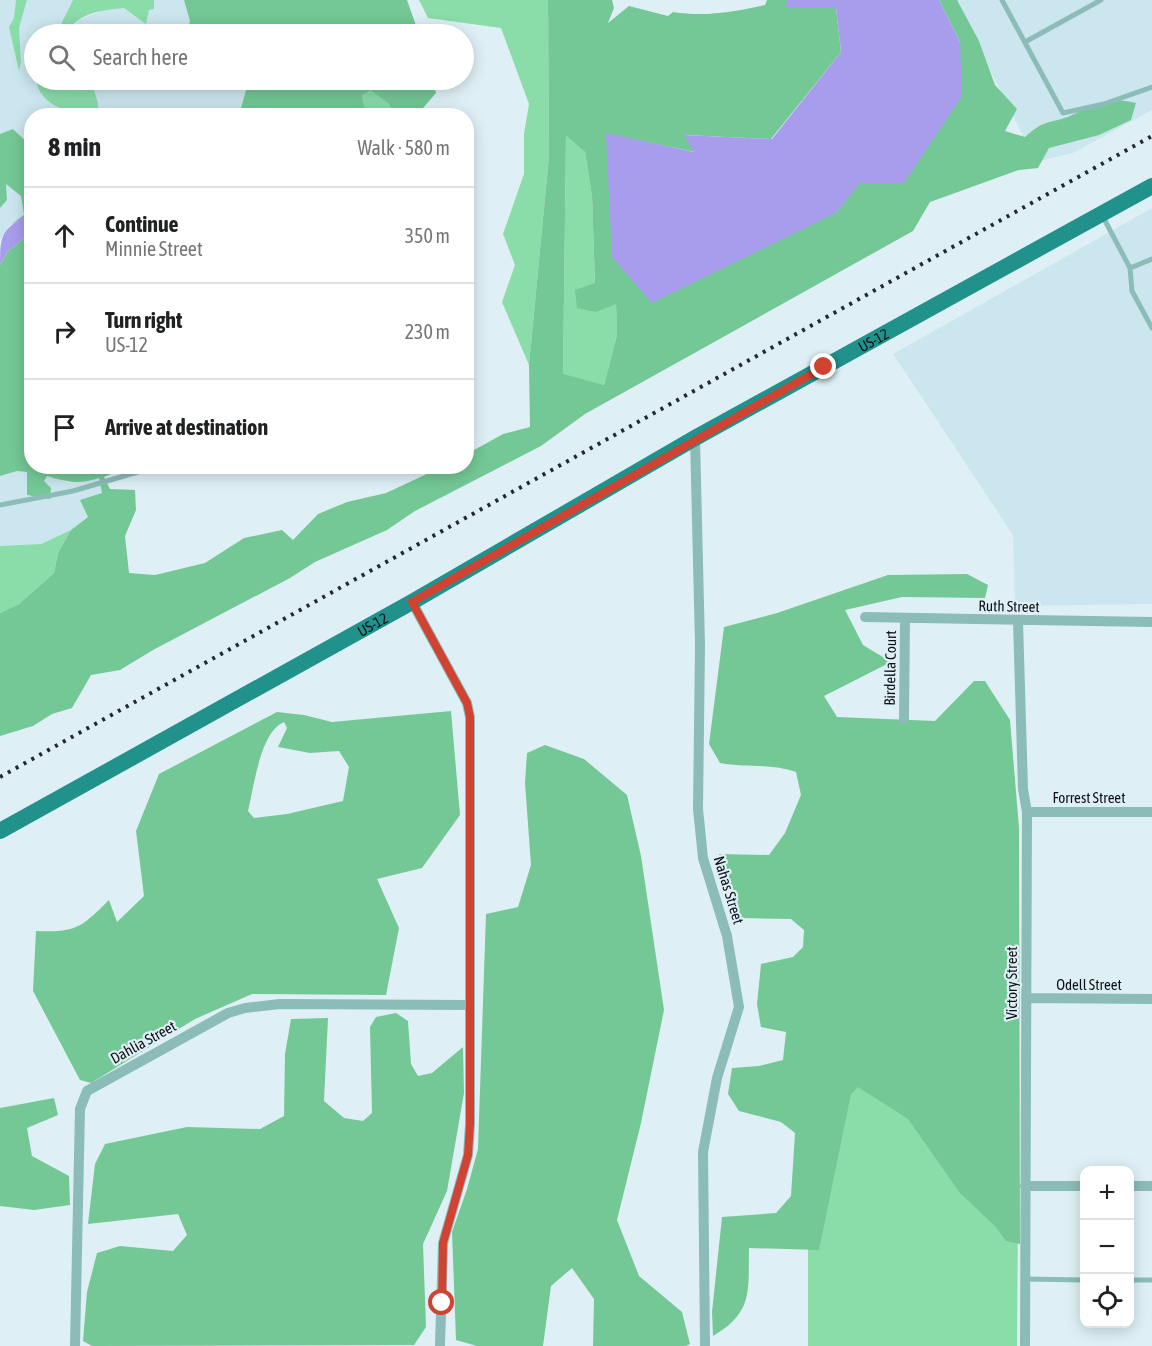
<!DOCTYPE html>
<meta charset="utf-8">
<style>
body{margin:0;font-family:"Asap Condensed",sans-serif;background:#f6f6f6;color:#202124}
.controls{position:absolute;right:18px;bottom:18px;display:grid;overflow:hidden;border-radius:12px;box-shadow:0 3px 15px #0003}
.controls button{width:54px;height:54px;display:grid;place-items:center;padding:0;border:0;border-bottom:2px solid #e0e0e0;background:#fff;color:#202124;font:30px sans-serif}
.stop{position:absolute;width:18px;height:18px;margin:-14px;border:4px solid #d04332;border-radius:50%;background:#fff}
.stop.end{background:#d04332;border-color:#fff;box-shadow:0 2px 6px #0008}
.list{margin:0;padding:0;list-style:none}
h2{display:flex;justify-content:space-between;align-items:center;height:78px;margin:0;padding:0 24px;font-size:26px}
h2 small{font-size:20px;font-weight:400;color:#757577}
.list li{display:grid;grid-template-columns:39px 1fr auto;gap:18px;align-items:center;box-sizing:border-box;height:96px;padding:0 24px;border-top:2px solid #e0e0e0}
.list b{display:block;font-size:22px;white-space:nowrap}
.list p{margin:0;font-size:20px;white-space:nowrap;color:#757577}
.list em{font-size:20px;font-style:normal;color:#757577}
.icon{flex:none;width:33px;height:33px;fill:none;stroke:currentColor;stroke-width:2;stroke-linecap:round;stroke-linejoin:round}
.map{position:relative;flex:none;width:1152px;height:1346px;overflow:hidden}
.search{position:absolute;background:#fff;box-shadow:0 3px 15px #0003;left:24px;top:24px;width:450px;height:66px;display:flex;align-items:center;gap:15px;box-sizing:border-box;padding:0 21px;border-radius:33px;color:#757577;font-size:22px}
.panel{position:absolute;background:#fff;box-shadow:0 3px 15px #0003;left:24px;top:108px;width:450px;height:366px;border-radius:24px}
.map>svg:first-child{display:block}
</style>
<div class="map">
<svg width="1152" height="1346" viewBox="0 0 1152 1346">
<rect width="100%" height="100%" fill="#def0f6"/>
<!-- built -->
<path fill="#cce6ef" d="M0,0H16L13,44L19,70L21,62L19,28L27,0H73L56,34H34V80L37,85L76,114L84,115L32,116L31,146L13,129L0,134Z
M154,0H184L190,21L186,34H134L124,27L69,34L78,20L104,10L124,8L146,23L149,10L154,9Z
M955,0H1152V110L1073,153L1036,162Z
M83,80H242L246,89L239,115H98V103L92,83Z
M5,183L21,196L24,215L10,225L0,239V208L7,200Z
M1152,208V604L1015,606L1013,535L893,354Z
M17,471L27,472L28,496L50,499L44,481L47,475L70,483L99,478L102,493L88,517L71,530L41,544L0,546V476Z"/>
<!-- green -->
<path fill="#8adca9" d="M16,0H27L19,28L21,62L19,71L9,27L14,18Z
M73,0H154V9L149,10L146,24L124,8C106,10 74,12 69,34H56Z
M419,0H548L549,156L529,365L502,302L515,265L503,234L524,174V134L529,104L501,28L428,18Z
M110,24L124,27L134,34H84L100,25Z
M36,80H83L92,83L98,103V115C75,116 40,107 36,80Z
M371,89L389,104L394,115H370L366,113L362,95Z
M566,136L585,152L592,196L595,284L616,303L617,335L604,385L563,375Z
M71,530L58,553L54,573L19,604L0,613V546L41,544Z
M808,1075L1019,1077L1017,1346H808Z"/>
<!-- forest -->
<path fill="#73c895" fill-rule="evenodd" d="M184,0H407L419,34H186L190,21Z
M548,0H612L614,8L608,23L629,6L668,16L673,12C706,17 733,12 765,5L767,0H787V8H836L841,52L771,139L685,135L695,152L606,134L836,213L960,42L939,0H957L979,41L995,85L1017,109L1005,131L1025,137C1047,117 1050,125 1072,115C1099,104 1106,96 1136,103L1131,120L1099,135L1049,148L1038,168L1019,170L930,202L913,231L585,414L541,446L415,511L387,530L315,562L290,578L153,650L120,670L91,675L72,708L52,714L33,726L0,736V613L19,604L54,573L58,553L71,530L88,517L80,500L102,493L99,478C79,485 67,482 47,476L44,481L51,488L50,499L27,495V472L17,471L0,476V265L8,251L31,233L32,466L128,467L104,477L110,489L135,490L136,510L125,536L129,573L155,575L205,563L244,538L282,530L293,540L318,514L347,502L386,493L442,467L466,466L467,454L503,434L530,427L529,365L549,156ZM566,136L585,152L592,196L595,283L575,290L577,308L596,312L616,304L617,335L604,385L563,374Z
M242,80H432L436,93L423,108L420,115H394L389,104L371,90L362,95L366,113L370,115H239L246,90Z
M13,129L31,146V213L10,225L24,215L21,196L6,184L7,200L0,208V134Z
M967,574L988,585L985,598L902,597L845,610L863,645L891,662L824,696L837,717L935,721L974,681H985L1010,720L1019,828L1020,1244L1006,1241L996,1227L960,1193L908,1119L858,1087L851,1094L819,1250L749,1248C748,1290 754,1312 713,1336L712,1312L722,1217L776,1213L791,1196L795,1133L781,1122L739,1111L728,1094L732,1068L759,1066L783,1060L786,1032L761,1027L757,1004L761,964L793,957L803,947L804,930L791,919L740,918L719,854L769,855L785,833L801,795L796,772C771,763 746,768 720,763L709,744L724,627L777,613L888,575Z
M451,711L460,815L422,868L377,879L399,928L386,995L252,994L195,1019L91,1083L80,1080L33,991L36,931C76,933 82,927 109,900L117,922L144,896L136,831L159,774L277,712L304,715L332,722ZM284,722L287,728L278,747L310,753L339,751L349,767L343,801L287,814L254,818L248,811C254,787 260,732 284,722Z
M545,745L584,759L627,795L641,856L664,1010L641,1123L617,1220L639,1276L682,1312L690,1344L686,1346H593L594,1299L572,1268L551,1286L543,1346H477L456,1340L452,1232L467,1189L478,1149L486,914L518,907L531,865L525,783L527,753Z
M396,1013L408,1021L411,1064L418,1076L432,1073L463,1047L464,1093L447,1191L423,1244L426,1327L414,1345L92,1346L83,1341L87,1292L97,1253L120,1246L173,1251L187,1235L178,1214L88,1224L95,1164L105,1144L187,1127L260,1129L284,1116L285,1054L291,1019L328,1018L324,1101L344,1118L363,1121L372,1113L370,1027L376,1017Z
M54,1098L58,1115L27,1128L32,1156L69,1176L70,1205L34,1210L0,1206V1108Z"/>
<!-- water -->
<path fill="#a89dec" d="M787,0H939L960,42L962,96L904,183H860L836,213L652,303L612,257L606,133L694,152L684,135L772,139L841,52L836,8H786Z
M31,208V233L8,251L0,265C0,224 6,234 31,208Z"/>
<g fill="none" stroke-linecap="round" stroke-linejoin="round">
<!-- lane -->
<path stroke="#8cbcb7" stroke-width="5" d="M1002,0L1063,113L1104,104L1152,87
M1025,42L1101,0
M1102,215L1130,268L1132,291L1152,328
M1130,268L1152,259
M0,505L73,491L158,466
M1025,1279L1084,1280
M1130,1280H1152"/>
<!-- street -->
<path stroke="#8cbcb7" stroke-width="10" d="M695,438L700,645L698,809L703,858L727,936L739,1007L717,1078L703,1152L705,1346
M412,602L467,703L470,717V1124L468,1155L443,1243L440,1346
M865,617L1152,622
M1018,621L1023,789L1027,812L1025,1346
M904,719L905,618
M1027,812H1152
M1026,998L1152,999
M1025,1186H1084
M1130,1186H1152
M75,1346L80,1109L87,1091L228,1013L245,1008L280,1004L468,1005"/>
<!-- primary -->
<path stroke="#20918b" stroke-width="16" id="s1" d="M0,831L412,602L695,438L1152,186"/>
<!-- rail -->
<path stroke="#222a2d" stroke-width="4" stroke-dasharray="3 6" stroke-linecap="butt" d="M0,777L1152,136"/>
</g>
<g fill="none" stroke-linecap="round" stroke-linejoin="round">
<!-- route -->
<path stroke="#d04332" stroke-width="8" d="M442,1303L443,1243L468,1155L470,1124V717L467,703L412,602L824,367"/>
</g>
<g text-anchor="middle" dominant-baseline="central" stroke-width="4.5" stroke-linejoin="round" paint-order="stroke">
<!-- street labels -->
<g font-size="15" fill="#0c1215" stroke="#def0f6">
<text stroke="none"><textPath href="#s1" startOffset="1002">US-12</textPath></text>
<text transform="translate(1009 606) rotate(1)">Ruth Street</text>
<text stroke="none"><textPath href="#s1" startOffset="426">US-12</textPath></text>
<text transform="translate(890 668) rotate(-89)">Birdella Court</text>
<text x="1089" y="797">Forrest Street</text>
<text transform="translate(729 890) rotate(73)">Nahas Street</text>
<text transform="translate(1011 983) rotate(-90)">Victory Street</text>
<text x="1089" y="984">Odell Street</text>
<text transform="translate(143 1042) rotate(-29)">Dahlia Street</text>
</g>
</g>
</svg>
<div class="controls">
<button>+</button>
<button>−</button>
<button><svg class="icon" aria-label="locate" viewBox="0 0 24 24"><circle cx="12" cy="12" r="6"/><path d="M12 2v4M12 18v4M2 12h4M18 12h4"/></svg></button>
</div>
<div class="stop" style="left:442px;top:1303px"></div>
<div class="stop end" style="left:824px;top:367px"></div>
<div class="search"><svg class="icon" aria-label="search" viewBox="0 0 24 24"><circle cx="10" cy="10" r="6"/><path d="M15 15l6 6"/></svg>Search here</div>
<section class="panel">
<h2>8 min<small>Walk · 580 m</small></h2>
<ul class="list">
<li><svg class="icon" aria-label="ahead" viewBox="0 0 24 24"><path d="M12 20V5M6 11l6-6 6 6"/></svg><div><b>Continue</b><p>Minnie Street</p></div><em>350 m</em></li>
<li><svg class="icon" aria-label="right" viewBox="0 0 24 24"><path d="M7 20v-9h11M14 6l5 5-5 5"/></svg><div><b>Turn right</b><p>US-12</p></div><em>230 m</em></li>
<li><svg class="icon" aria-label="arrive" viewBox="0 0 24 24"><path d="M6 21V4h12l-3 4 3 4H6"/></svg><div><b>Arrive at destination</b></div></li>
</ul>
</section>
</div>
